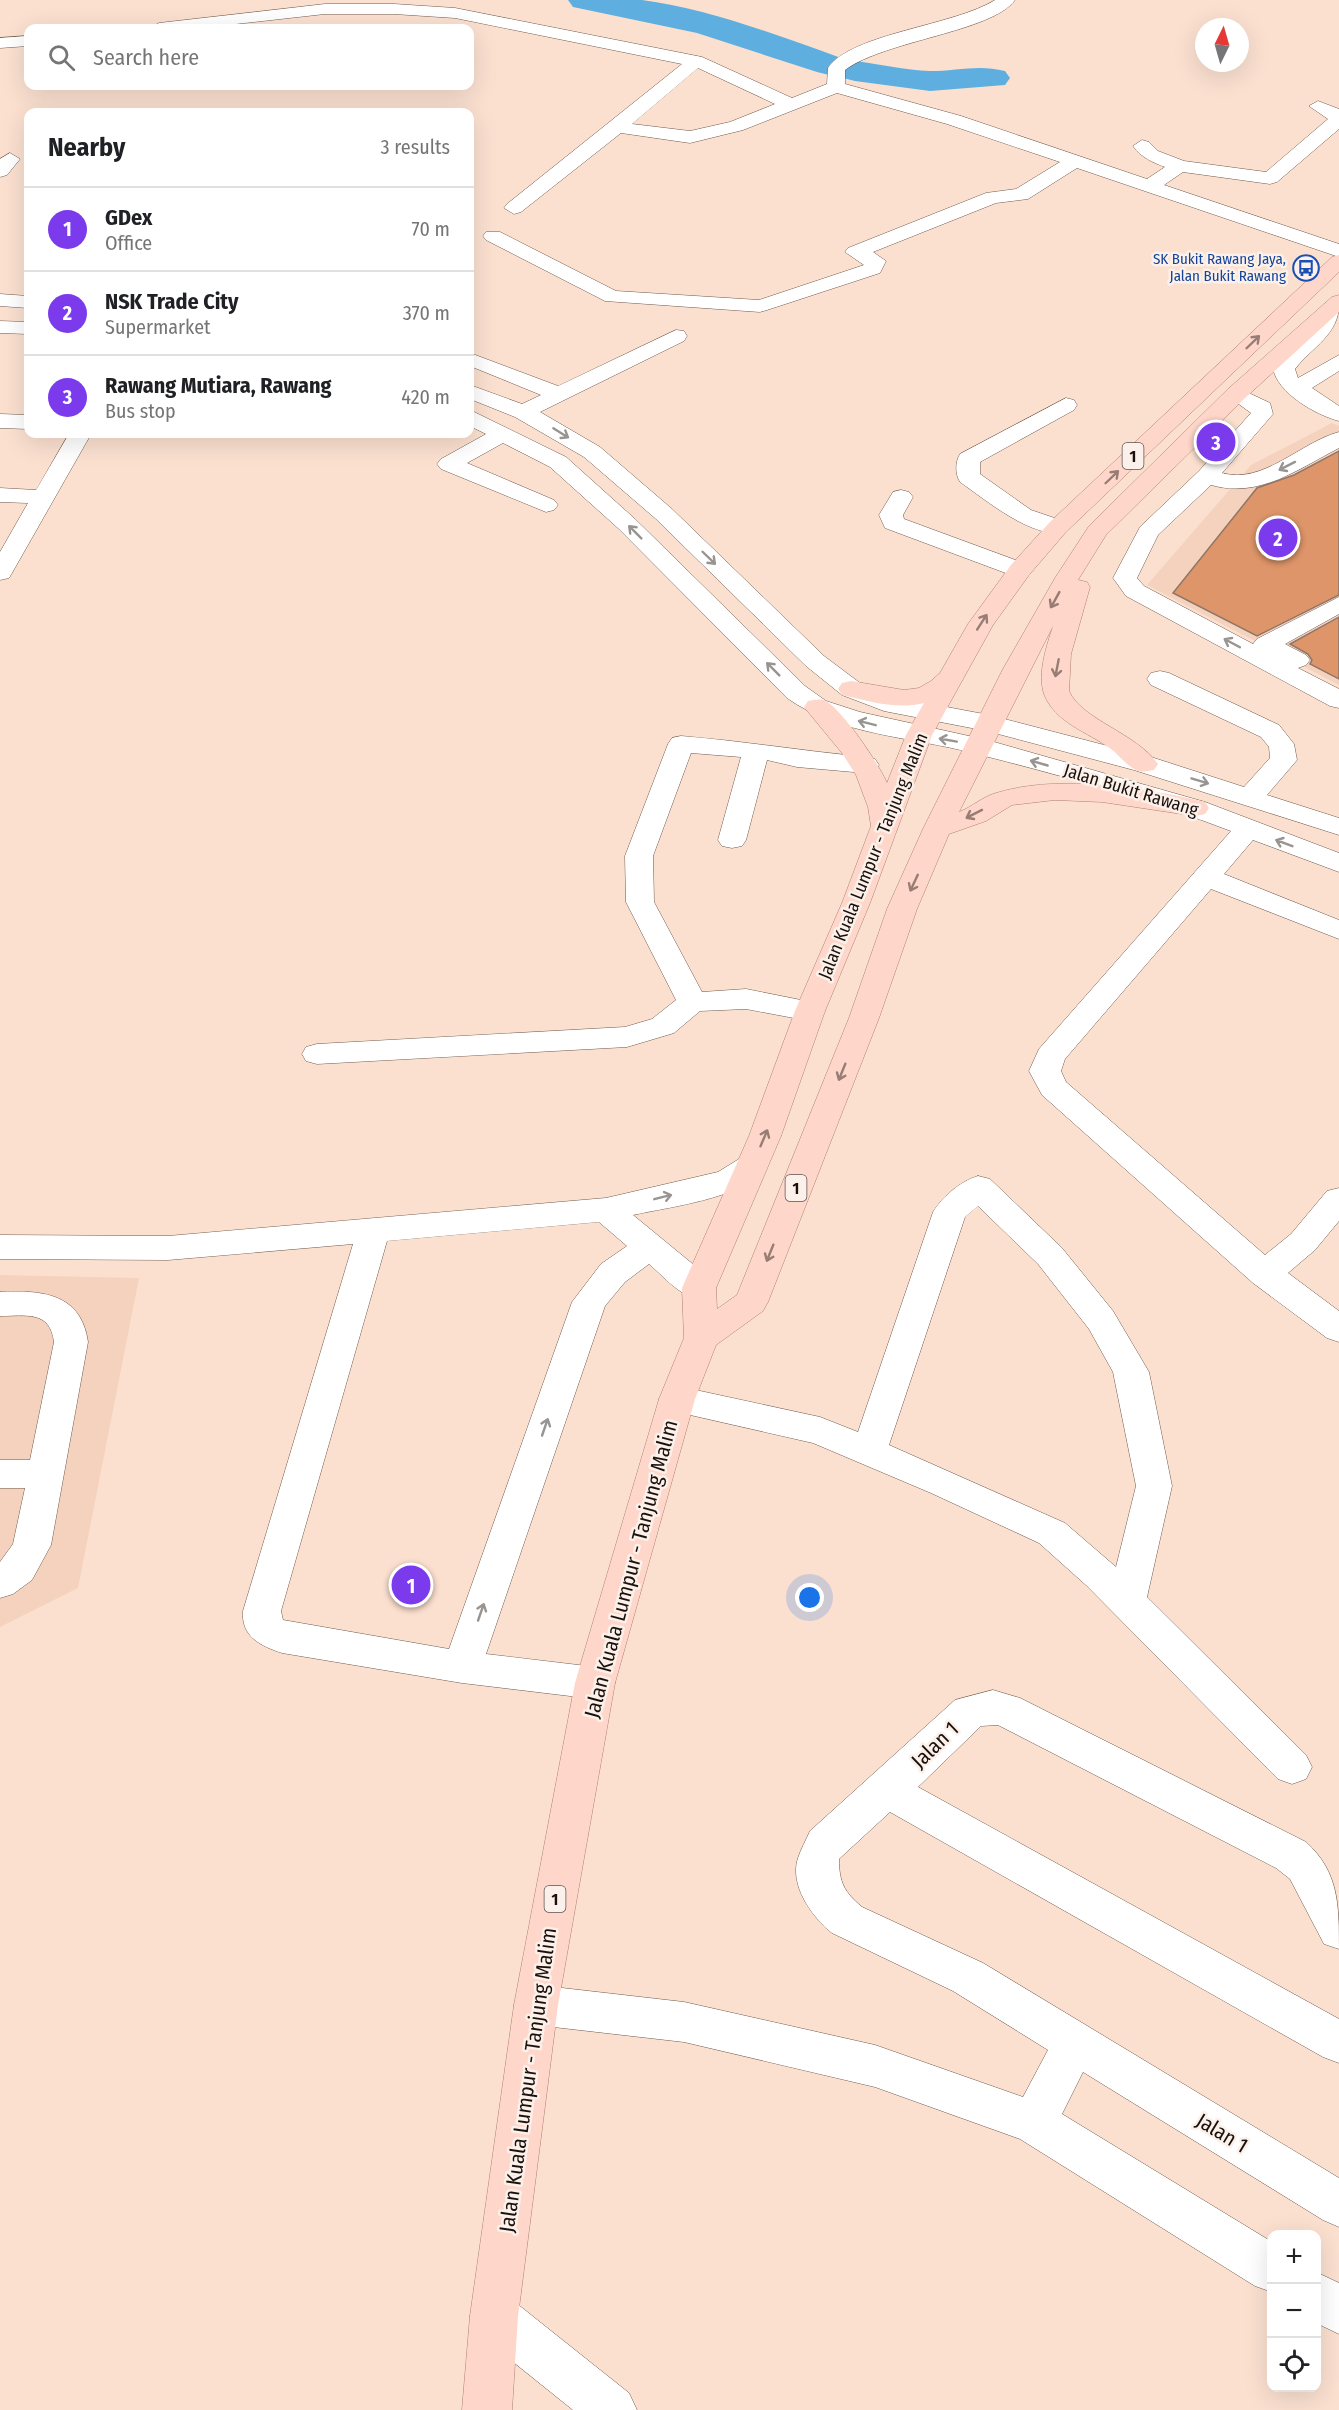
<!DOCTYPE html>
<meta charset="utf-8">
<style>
body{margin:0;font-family:"Fira Sans Condensed",sans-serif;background:#f6f6f6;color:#202124}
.controls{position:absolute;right:18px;bottom:18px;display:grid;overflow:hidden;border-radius:12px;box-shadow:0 6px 24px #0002}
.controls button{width:54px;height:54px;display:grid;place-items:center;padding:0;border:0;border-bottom:2px solid #e0e0e0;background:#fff;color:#202124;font:30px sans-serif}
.compass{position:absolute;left:1195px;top:18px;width:54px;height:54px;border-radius:50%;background:#fff;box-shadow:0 6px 24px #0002;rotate:5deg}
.you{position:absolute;left:810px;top:1598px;width:21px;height:21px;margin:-15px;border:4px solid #fff;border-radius:50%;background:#1a73e8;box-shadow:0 0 0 9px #1a73e833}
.badge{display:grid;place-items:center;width:39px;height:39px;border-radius:50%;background:#7c3aed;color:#fff;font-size:20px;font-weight:700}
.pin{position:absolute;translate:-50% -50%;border:3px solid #fff;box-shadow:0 2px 6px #0006}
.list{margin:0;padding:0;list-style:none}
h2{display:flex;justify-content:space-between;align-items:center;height:78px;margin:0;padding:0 24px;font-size:26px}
h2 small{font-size:20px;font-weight:400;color:#757577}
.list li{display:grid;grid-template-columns:39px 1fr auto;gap:18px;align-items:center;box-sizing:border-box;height:84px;padding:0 24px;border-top:2px solid #e0e0e0}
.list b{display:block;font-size:22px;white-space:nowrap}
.list p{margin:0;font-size:20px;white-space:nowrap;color:#757577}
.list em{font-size:20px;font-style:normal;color:#757577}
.icon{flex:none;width:33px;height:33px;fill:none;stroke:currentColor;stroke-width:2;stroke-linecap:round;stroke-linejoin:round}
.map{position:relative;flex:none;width:1339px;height:2410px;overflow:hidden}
.search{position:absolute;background:#fff;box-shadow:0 6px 24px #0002;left:24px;top:24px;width:450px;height:66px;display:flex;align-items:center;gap:15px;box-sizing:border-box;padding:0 21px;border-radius:12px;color:#757577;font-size:22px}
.panel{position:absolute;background:#fff;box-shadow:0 6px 24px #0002;left:24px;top:108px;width:450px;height:330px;border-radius:12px}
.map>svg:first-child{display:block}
</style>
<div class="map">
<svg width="1339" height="2410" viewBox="0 0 1339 2410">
<rect width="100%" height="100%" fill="#fbe0d0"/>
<!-- built -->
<path fill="#f4d2be" d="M1332,423L1339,426V685L1147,585L1251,465Z
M0,1275L139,1278L78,1588L0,1627Z"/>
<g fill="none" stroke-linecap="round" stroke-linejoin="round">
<!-- river -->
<path fill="#5eafe0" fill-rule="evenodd" d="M568,0C592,0 618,0 642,0C706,8 780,36 841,58L845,63L855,61C879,64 905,70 930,71C956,71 979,64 1005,71L1010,78L1005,85L930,91L855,81L843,78L839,73L829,75L817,72L697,33L573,7Z"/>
</g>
<!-- building -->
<path fill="#de9569" stroke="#8e7668" stroke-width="1.5" d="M1339,451V595L1257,636L1173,593L1257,488L1294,475Z
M1339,617V679L1310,664L1312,660L1308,654L1290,644Z"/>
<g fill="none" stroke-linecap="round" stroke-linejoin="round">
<!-- minor casing -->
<g stroke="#715a4d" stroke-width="1">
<path id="minor" d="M995,0H1015C992,32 886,40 845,70V84L961,116L1147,179L1165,167C1152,162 1142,158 1133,146L1142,140L1149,142L1158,151L1184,161L1266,172L1328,119L1309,106L1318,101L1339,109V129L1277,182L1270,184L1183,172L1164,185L1339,244V257L1077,168L1028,199L996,203L873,252L886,261L880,273L767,310L760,312L605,301L486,240L483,236L486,232H500L616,291L759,300L864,265L845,252L848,248L986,193L1016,189L1060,162L947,124L837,93L743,130L690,143L621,133L521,212L514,214L504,208L507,204L682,64L455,18L394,14H325L200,28H150L159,23L325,4H394L455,8L702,57L792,98L827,84L828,68C852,33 954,26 995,0ZM698,68L775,104L730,122L690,131L632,124Z
M28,36V46L0,48V38Z
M10,153L20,159L7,175L0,177V159Z
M0,294L28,296V308L0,306Z
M1331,302L1339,304C1339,335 1312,347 1295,369L1298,378L1339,355V371L1312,388L1339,406V421C1316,415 1277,393 1273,368L1289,347L1312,329L1324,304Z
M0,321L28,322V334L0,333Z
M676,330L684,331L687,336L684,341L540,412L600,447L672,509L824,656L860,683L899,698L989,715L1154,758L1244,787L1270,758L1269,747L1261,737L1151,685L1147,679L1151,673L1160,671L1169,673L1279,725L1294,744L1297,760L1267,795L1339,818V835L1134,770L987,731L884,711L842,695L806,666L656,519L584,457L515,417L470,399V385L522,404L541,395L470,366V353L558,386Z
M1236,387L1270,403L1273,414L1222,473C1263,485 1301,442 1339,432V448C1298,469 1259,499 1211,485L1158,535L1137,578L1144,586L1253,644L1257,639L1339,597V614L1285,644L1306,655L1310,660L1306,665L1298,668L1339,689V708L1330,706L1126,596L1113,578L1140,527L1199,471L1251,413L1225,394L1228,389Z
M1066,398L1074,400L1077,405L1074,410L980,462V474L1031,510L1066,522L1070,527L1066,532C1033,540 986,500 960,482C955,474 955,462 960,454Z
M470,410L566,457L635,519L805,686L826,701L860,712L987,740L1205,802L1339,853V872L1253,840L1224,874L1339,920V939L1211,889L1065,1059L1061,1071L1066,1082L1265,1255L1291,1234L1327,1191L1339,1188V1221L1315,1250L1288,1273L1339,1311V1342L1327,1338L1253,1283L1042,1095L1029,1071L1039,1049L1231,831C1148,799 1060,775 973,753C912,737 839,735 787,698L619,529L550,467L503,443L467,463L554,500L558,505L554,510L546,512L441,469L437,464L441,459L486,434L470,426Z
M0,414L28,415V429L0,428Z
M69,434H91L12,573L9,578L0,580V552L28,503L0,502V488L36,490Z
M901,490L909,492L913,497L903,515L904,519L1029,565L1032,570L1029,575L1020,577L1011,575L885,528L879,515L893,492Z
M681,736C743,741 803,751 865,757L875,759L879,765L875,771L865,773L797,767L767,760L746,840L742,846L732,848L722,846L718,840L741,757L691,753L653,856L654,902L702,992L746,989L821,1004L825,1011L821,1018L810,1021L746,1009L700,1011L674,1033L627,1047L317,1064L306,1061L302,1054L306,1047L317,1044L625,1027L652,1019L676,1000L626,902L625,856L668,744L672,738Z
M750,1156L761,1159L766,1167C747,1198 668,1207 633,1215L711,1279L716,1288L711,1297C685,1304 668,1280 649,1264L625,1282L605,1306L486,1654L595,1667L609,1671L615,1683L609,1695L595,1699L462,1683L282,1653C261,1646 241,1637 243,1611L353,1244L168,1260L0,1259V1235L168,1236L606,1198L718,1172L739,1159ZM599,1222L627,1246L601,1264L572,1302L449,1649L283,1620L281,1611L387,1241Z
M978,1176L990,1179L1062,1248L1113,1311L1149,1372L1172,1486L1147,1597L1306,1755L1312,1767L1306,1779L1292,1784L1278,1779L1087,1586L1039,1543L931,1493L813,1443L677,1412L664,1408L659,1399L664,1390L677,1386L820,1417L858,1432L933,1212C943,1196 961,1181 978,1176ZM978,1206L1038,1264L1089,1329L1113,1372L1136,1486L1116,1567L1065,1523L889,1445L965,1217Z
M0,1292C42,1290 81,1293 88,1342L51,1545L32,1580L13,1594L0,1598V1562L13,1544L25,1488H0V1460H30L54,1342C50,1310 26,1316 0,1316Z
M993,1690L1020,1698L1306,1842C1339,1872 1339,1905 1339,1949L1324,1944L1290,1879L1276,1868L998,1725L981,1726L918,1787L1339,2019V2063L1323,2057L890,1812L839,1859C839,1882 844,1892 862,1907L983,1963L1339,2178V2227L1323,2220L1083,2072L1062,2114L1272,2242V2292L1255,2286L1020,2139L875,2087L684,2042L536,2025L521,2019L514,2005L521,1991L536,1985L684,2002L875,2045L1023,2097L1048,2050L953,1991L832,1933C812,1917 789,1885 798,1858C801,1849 806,1840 810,1831L955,1700Z
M1316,2272L1339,2283V2334L1316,2323Z
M494,2292L511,2299L629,2393L637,2410H573L477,2333L470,2316L477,2299Z"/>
</g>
<!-- major casing -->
<g stroke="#ae8070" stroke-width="1">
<path id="major" d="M1339,255V272L1066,532L1029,575L993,625L932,735L870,903L825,1011L781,1136L716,1288L717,1309L737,1295L849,1018L887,909L923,829L1003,669L1055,578L1089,526L1228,389L1332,297L1339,295V312L1244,399L1106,535L1078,580L1087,582L1090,587L1071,654L1069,691C1082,720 1136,733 1158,764L1154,770C1147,771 1142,773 1136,770C1127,766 1119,755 1111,749C1088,732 1055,723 1044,694C1037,673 1047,645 1053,626L959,812C972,807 982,797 996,793C1058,774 1143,787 1205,802L1209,808L1205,814L1195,816L1102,802L1055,800L1012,805L986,821L949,834L917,909L879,1018L768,1302L763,1311L716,1345L695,1399L615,1683L558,2005L518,2316L512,2410H462L470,2316L514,2005L575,1683L659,1399L684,1338L682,1288L749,1136L795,1011L842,903L871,826L868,807L856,775L842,753L804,707L808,701C814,700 820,698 826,701C843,711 879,764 887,783L906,735L924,703C896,710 869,701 842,695L838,689L842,683L851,681L904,690L919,688L931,681L940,673L968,624L1011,565L1050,522L1332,257Z"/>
</g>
<!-- minor -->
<use href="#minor" fill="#fff" fill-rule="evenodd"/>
<!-- major -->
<use href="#major" fill="#fed6ca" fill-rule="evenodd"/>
</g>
<!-- one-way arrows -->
<defs><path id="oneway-shaft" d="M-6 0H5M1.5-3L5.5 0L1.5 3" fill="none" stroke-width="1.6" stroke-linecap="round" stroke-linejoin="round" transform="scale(1.5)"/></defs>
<g stroke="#977d74">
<use href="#oneway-shaft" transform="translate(1253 342) rotate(-44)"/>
<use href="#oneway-shaft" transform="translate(1112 477) rotate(-44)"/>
<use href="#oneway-shaft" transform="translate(1055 600) rotate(119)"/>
<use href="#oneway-shaft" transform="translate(982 622) rotate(-57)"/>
<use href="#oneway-shaft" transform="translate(1057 668) rotate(101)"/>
<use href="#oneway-shaft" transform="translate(974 814) rotate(153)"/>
<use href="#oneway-shaft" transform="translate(914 883) rotate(115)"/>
<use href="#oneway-shaft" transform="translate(842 1072) rotate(112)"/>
<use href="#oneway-shaft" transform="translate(764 1138) rotate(-67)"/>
<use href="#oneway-shaft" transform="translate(770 1253) rotate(112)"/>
</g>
<g stroke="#989492">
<use href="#oneway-shaft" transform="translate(561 433) rotate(32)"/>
<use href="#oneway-shaft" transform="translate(1287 466) rotate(153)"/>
<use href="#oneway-shaft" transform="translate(635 532) rotate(-135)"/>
<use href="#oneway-shaft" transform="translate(709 558) rotate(44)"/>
<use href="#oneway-shaft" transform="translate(1232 643) rotate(-152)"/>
<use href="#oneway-shaft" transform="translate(773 669) rotate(-135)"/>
<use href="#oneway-shaft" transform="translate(867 723) rotate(-166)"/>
<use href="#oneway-shaft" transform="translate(948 740) rotate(-170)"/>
<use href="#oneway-shaft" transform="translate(1039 763) rotate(-164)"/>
<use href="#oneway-shaft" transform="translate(1200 781) rotate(17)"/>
<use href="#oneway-shaft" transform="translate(1284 843) rotate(-159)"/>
<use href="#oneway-shaft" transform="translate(663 1197) rotate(-14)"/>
<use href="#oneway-shaft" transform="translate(545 1427) rotate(-71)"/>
<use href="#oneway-shaft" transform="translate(481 1612) rotate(-71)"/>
</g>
<!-- icons -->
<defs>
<g id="bus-ring" transform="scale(1.35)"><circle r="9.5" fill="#fcf1ea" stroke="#1a4fb4" stroke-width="1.5"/><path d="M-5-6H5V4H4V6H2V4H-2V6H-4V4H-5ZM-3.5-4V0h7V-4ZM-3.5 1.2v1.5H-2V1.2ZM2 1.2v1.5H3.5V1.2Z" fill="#1a4fb4"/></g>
</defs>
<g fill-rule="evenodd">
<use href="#bus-ring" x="1306" y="268"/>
</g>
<g text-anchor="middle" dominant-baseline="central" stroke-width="5" stroke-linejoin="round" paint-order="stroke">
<!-- far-transit labels -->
<g font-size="15" fill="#164399" stroke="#fcf1ea" text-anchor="end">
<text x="1286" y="259">SK Bukit Rawang Jaya,<tspan x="1286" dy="17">Jalan Bukit Rawang</tspan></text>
</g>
<!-- shield labels -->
<g fill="#fcf1ea" stroke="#5e544f" stroke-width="1.5">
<rect x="1122.5" y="443" width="21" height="26" rx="4.5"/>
<rect x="785.5" y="1175" width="21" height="26" rx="4.5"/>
<rect x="544.5" y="1886" width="21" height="26" rx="4.5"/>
</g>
<g font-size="16" font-weight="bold" fill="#1a110c">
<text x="1133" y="456">1</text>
<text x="796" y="1188">1</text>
<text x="555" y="1899">1</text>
</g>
<!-- street labels -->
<g font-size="18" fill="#1a110c" stroke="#fcf1ea">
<text transform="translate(1131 790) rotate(17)">Jalan Bukit Rawang</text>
<text transform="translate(873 856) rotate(-68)">Jalan Kuala Lumpur - Tanjung Malim</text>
</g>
<!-- near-street labels -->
<g font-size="21" fill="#1a110c" stroke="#fcf1ea">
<text transform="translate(631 1569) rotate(-75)">Jalan Kuala Lumpur - Tanjung Malim</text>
<text transform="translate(935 1745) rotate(-44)">Jalan 1</text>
<text transform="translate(528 2080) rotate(-82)">Jalan Kuala Lumpur - Tanjung Malim</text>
<text transform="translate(1222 2133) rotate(31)">Jalan 1</text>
</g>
</g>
</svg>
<div class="controls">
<button>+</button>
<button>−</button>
<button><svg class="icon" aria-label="locate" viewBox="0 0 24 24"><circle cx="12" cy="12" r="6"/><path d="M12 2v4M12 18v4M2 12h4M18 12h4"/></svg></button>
</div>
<svg class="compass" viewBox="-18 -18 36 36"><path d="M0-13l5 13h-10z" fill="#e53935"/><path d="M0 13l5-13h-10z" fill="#757577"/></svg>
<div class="you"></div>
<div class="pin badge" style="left:411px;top:1585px">1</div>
<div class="pin badge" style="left:1278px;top:538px">2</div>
<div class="pin badge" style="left:1216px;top:442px">3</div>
<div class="search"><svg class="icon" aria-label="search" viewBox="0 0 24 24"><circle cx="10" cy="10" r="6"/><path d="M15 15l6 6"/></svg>Search here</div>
<section class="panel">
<h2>Nearby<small>3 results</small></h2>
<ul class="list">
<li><span class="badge">1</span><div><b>GDex</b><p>Office</p></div><em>70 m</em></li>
<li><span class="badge">2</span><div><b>NSK Trade City</b><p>Supermarket</p></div><em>370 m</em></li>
<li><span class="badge">3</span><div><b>Rawang Mutiara, Rawang</b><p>Bus stop</p></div><em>420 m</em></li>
</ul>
</section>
</div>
